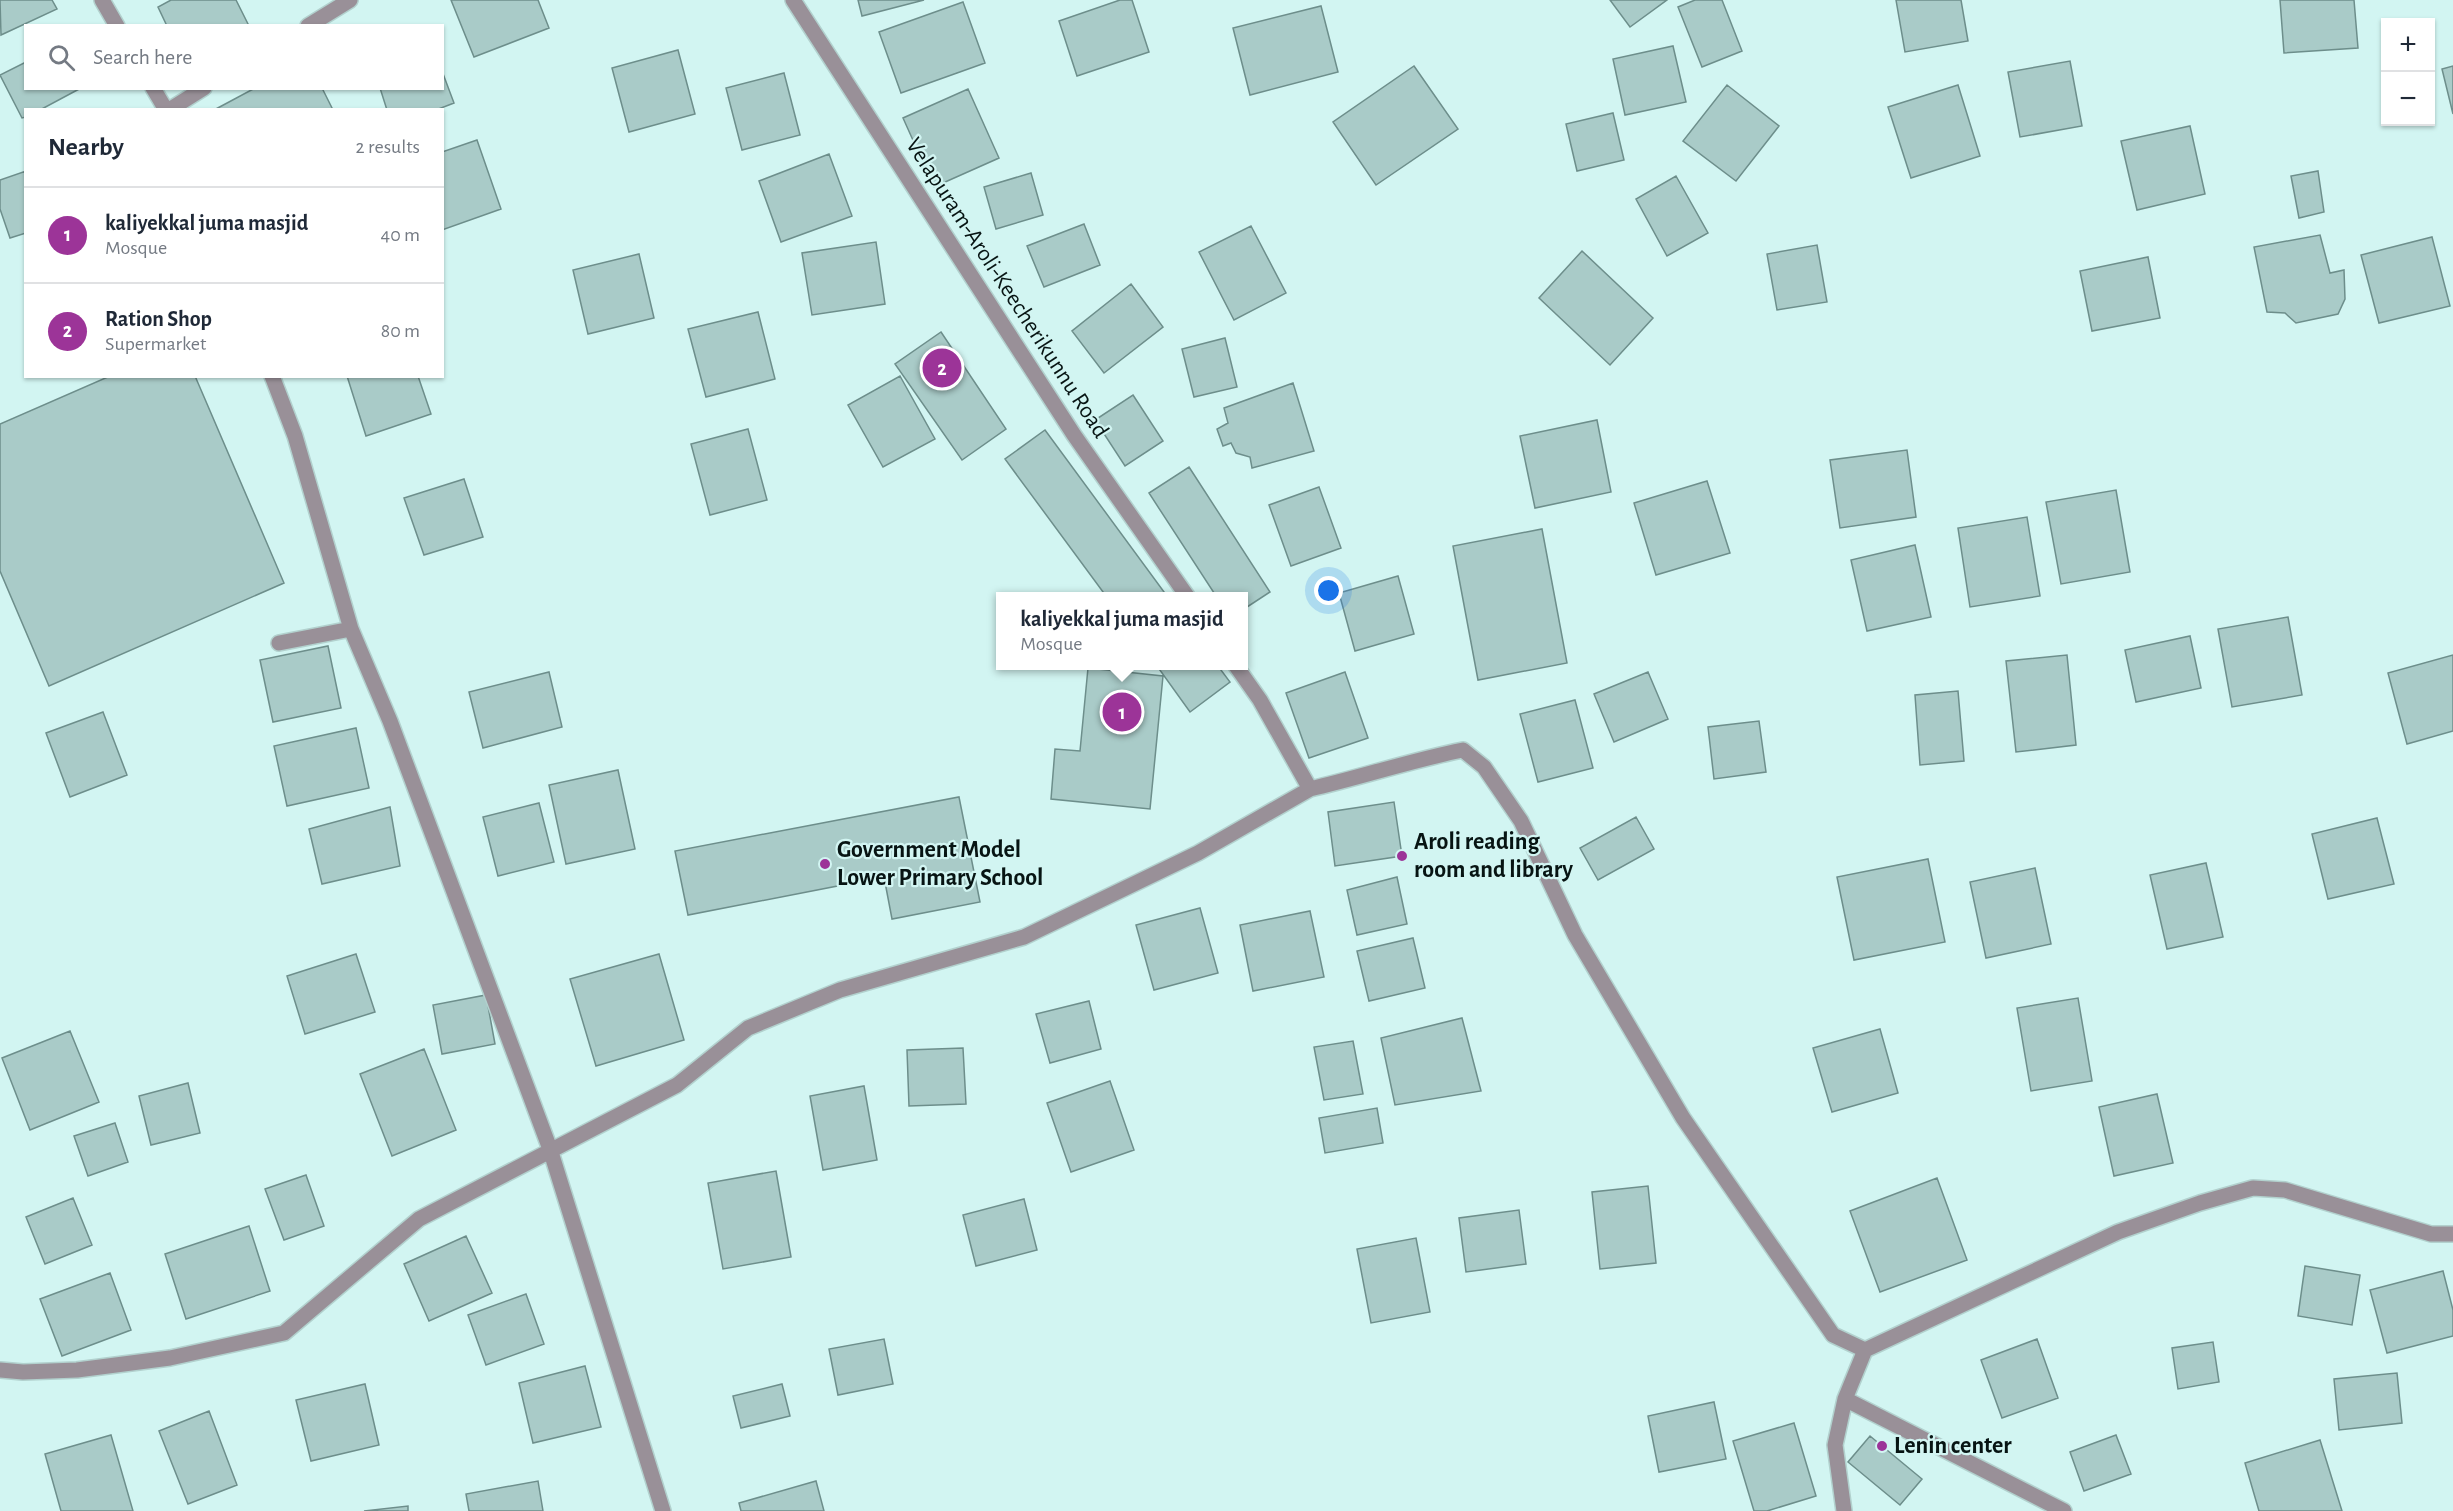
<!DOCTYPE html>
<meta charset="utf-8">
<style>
body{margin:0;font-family:"Alegreya Sans",sans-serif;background:#f2f2f3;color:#1f2937}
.controls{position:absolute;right:18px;top:18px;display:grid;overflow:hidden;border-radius:0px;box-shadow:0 2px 4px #0004}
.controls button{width:54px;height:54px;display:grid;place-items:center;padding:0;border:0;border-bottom:2px solid #e0e1e3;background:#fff;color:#1f2937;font:30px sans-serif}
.you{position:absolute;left:1329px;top:591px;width:21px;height:21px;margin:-15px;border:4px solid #fff;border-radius:50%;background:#1a73e8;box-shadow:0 0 0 9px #1a73e833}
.badge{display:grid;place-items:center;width:39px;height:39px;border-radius:50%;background:#9c3498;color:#fff;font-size:20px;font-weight:700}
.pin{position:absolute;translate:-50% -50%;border:3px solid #fff;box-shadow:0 2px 6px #0006}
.popup{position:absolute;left:996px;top:592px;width:252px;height:78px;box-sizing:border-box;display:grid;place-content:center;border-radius:0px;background:#fff;filter:drop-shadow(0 2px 4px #0005);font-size:20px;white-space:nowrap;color:#747a83}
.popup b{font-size:22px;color:#1f2937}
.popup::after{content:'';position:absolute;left:50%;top:100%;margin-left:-12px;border:12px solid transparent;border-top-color:#fff}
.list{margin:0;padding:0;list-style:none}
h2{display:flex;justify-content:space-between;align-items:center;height:78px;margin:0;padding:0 24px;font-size:26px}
h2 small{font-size:20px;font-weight:400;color:#747a83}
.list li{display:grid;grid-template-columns:39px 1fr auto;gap:18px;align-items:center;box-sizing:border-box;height:96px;padding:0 24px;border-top:2px solid #e0e1e3}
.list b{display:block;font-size:22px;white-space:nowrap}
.list p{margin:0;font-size:20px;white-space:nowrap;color:#747a83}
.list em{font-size:20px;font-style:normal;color:#747a83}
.icon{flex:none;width:33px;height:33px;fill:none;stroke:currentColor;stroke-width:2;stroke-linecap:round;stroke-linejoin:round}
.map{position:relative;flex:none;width:2453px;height:1511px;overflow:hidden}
.search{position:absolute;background:#fff;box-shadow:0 2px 4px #0004;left:24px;top:24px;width:420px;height:66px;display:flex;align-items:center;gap:15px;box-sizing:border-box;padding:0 21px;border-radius:0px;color:#747a83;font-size:22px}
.panel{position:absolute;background:#fff;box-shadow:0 2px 4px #0004;left:24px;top:108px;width:420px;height:270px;border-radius:0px}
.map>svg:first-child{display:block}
</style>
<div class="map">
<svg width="2453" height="1511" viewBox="0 0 2453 1511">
<rect width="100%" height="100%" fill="#d2f5f2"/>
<!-- building -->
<path fill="#a9cbc8" stroke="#6d8e8b" stroke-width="1.5" d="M0,0H52L57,9L1,35Z
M171,0H236L249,26H167L158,7Z
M451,0H538L549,28L474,57Z
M858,0H924L862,16Z
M1120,0H1132L1149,52L1077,76L1059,21Z
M1610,0H1667L1630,27Z
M1695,0H1722L1742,51L1702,67L1678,7Z
M1896,0H1961L1968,41L1905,52Z
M2280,0H2354L2358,48L2284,53Z
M963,2L985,63L901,93L879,32Z
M1321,6L1338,72L1250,95L1233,28Z
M1673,46L1686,102L1625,115L1613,59Z
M678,50L695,114L629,132L612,68Z
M2070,61L2082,126L2020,137L2008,72Z
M26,62V88H81L40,110H26V117L22,118L0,75Z
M1414,66L1458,129L1376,185L1333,122Z
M2453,66V114L2442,69Z
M442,71L454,103L436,110H387L380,88H442Z
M784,73L800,135L742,150L726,88Z
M1727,85L1779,126L1736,181L1683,141Z
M1958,85L1980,156L1911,178L1888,107Z
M255,88H322L333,110H214Z
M968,89L999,158L934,187L903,118Z
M1613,113L1624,160L1577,171L1566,124Z
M2190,126L2205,194L2137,210L2121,141Z
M477,140L501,209L442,230V152Z
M829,154L852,216L781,242L759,181Z
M26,171V233L10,238L0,209V180Z
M2318,171L2324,212L2299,218L2291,176Z
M1031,173L1043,215L996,229L984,187Z
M1676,176L1708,233L1667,256L1636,199Z
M1084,224L1100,265L1044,287L1027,246Z
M1251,226L1286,293L1234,320L1199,252Z
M2320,235L2330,273L2344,270L2345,299L2338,314L2296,323L2285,313L2267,312L2254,247Z
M2432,237L2450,306L2379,323L2361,255Z
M876,242L885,304L812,315L802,253Z
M1817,245L1827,302L1777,310L1767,254Z
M1582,251L1653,318L1610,365L1539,298Z
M639,254L654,318L588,334L573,270Z
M2148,257L2160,318L2092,331L2080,271Z
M1131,284L1163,327L1104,373L1072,331Z
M758,312L775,379L706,397L688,329Z
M941,332L1006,429L962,460L895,364Z
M1225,338L1237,387L1194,397L1182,349Z
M110,376H195L284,583L49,686L0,571V424Z
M347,376H418L431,414L366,436Z
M900,376L935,439L883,467L848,405Z
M1293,383L1314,451L1252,468L1250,457L1236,453L1231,443L1223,446L1217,429L1228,423L1224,408Z
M1133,395L1163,441L1125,466L1095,420Z
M1597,420L1611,492L1535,508L1520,436Z
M748,429L767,500L710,515L691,444Z
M1045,430L1167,596H1106L1005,459Z
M1907,450L1916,517L1840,528L1830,460Z
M1189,467L1270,592L1244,609V596H1216L1149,493Z
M464,479L483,537L424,555L404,498Z
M1707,481L1730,553L1656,575L1634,503Z
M1319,487L1341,548L1291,566L1269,505Z
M2116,490L2130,572L2061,584L2046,502Z
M2027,517L2040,596L1970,607L1958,528Z
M1542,529L1567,663L1478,680L1453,546Z
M1915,545L1931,617L1867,631L1851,560Z
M1398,576L1414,634L1355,651L1339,593Z
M2288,617L2302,695L2232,707L2218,629Z
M2190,636L2201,688L2136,702L2125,650Z
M328,646L341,708L273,722L260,660Z
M2067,655L2076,745L2016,752L2006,661Z
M2453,655V731L2407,744L2388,673Z
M1157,666H1218L1230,682L1190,712Z
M1088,668L1163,676L1150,809L1051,799L1055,749L1080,751Z
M549,672L562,727L483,748L469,692Z
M1345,672L1368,738L1309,758L1286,693Z
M1648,672L1668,719L1614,742L1594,694Z
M1958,691L1964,761L1920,765L1915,695Z
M1575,700L1593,768L1538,782L1520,714Z
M103,712L127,775L70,797L46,733Z
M1759,721L1766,772L1714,779L1708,727Z
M356,728L369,788L287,806L274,746Z
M618,770L635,849L566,864L549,785Z
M959,797L980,902L892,919L884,877L688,915L675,851Z
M1394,802L1402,856L1335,866L1328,812Z
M539,803L554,862L498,876L483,817Z
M390,807L400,866L322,884L309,829Z
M1636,817L1654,849L1598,880L1580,848Z
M2377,818L2394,884L2328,899L2312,834Z
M1928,859L1945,942L1854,960L1837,877Z
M2206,863L2223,937L2167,949L2150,875Z
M2035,868L2051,944L1986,958L1970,882Z
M1397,877L1407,924L1357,935L1347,890Z
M1200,908L1218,973L1154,990L1136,925Z
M1310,911L1324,977L1253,991L1240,925Z
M1413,938L1425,988L1369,1001L1357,951Z
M356,954L375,1012L305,1034L287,976Z
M659,954L684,1040L596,1066L570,979Z
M486,995L495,1044L442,1054L433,1005Z
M2078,998L2092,1081L2031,1091L2017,1008Z
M1089,1001L1101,1049L1050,1063L1036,1014Z
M1462,1018L1481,1091L1395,1105L1381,1038Z
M1880,1029L1898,1093L1832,1112L1813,1048Z
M70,1031L99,1102L30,1130L2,1058Z
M1353,1041L1363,1094L1324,1100L1314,1047Z
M963,1048L966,1104L909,1106L907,1050Z
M424,1049L456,1130L392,1156L360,1074Z
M1110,1081L1134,1150L1071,1172L1047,1103Z
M188,1083L200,1133L151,1145L139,1096Z
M864,1086L877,1160L823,1170L810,1096Z
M2157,1094L2173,1163L2114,1176L2099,1107Z
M1377,1108L1383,1143L1325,1153L1319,1118Z
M115,1123L128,1162L88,1176L74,1136Z
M776,1171L791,1257L723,1269L708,1183Z
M306,1175L324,1226L284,1240L265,1189Z
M1937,1178L1967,1260L1880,1292L1850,1211Z
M1648,1186L1656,1263L1600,1269L1592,1192Z
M73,1198L92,1245L45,1264L26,1217Z
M1024,1199L1037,1250L976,1266L963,1215Z
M1519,1210L1526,1264L1466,1272L1459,1218Z
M249,1226L270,1291L186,1319L165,1254Z
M466,1236L492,1293L429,1321L404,1264Z
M1416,1238L1430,1312L1371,1323L1357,1249Z
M2305,1266L2360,1275L2352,1325L2298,1316Z
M2443,1271L2453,1310V1336L2387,1353L2370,1290Z
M110,1273L131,1330L62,1356L40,1299Z
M526,1294L544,1344L486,1365L468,1315Z
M884,1339L893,1384L838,1395L829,1349Z
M2037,1339L2058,1398L2002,1418L1981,1360Z
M2213,1342L2219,1382L2178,1389L2172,1348Z
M585,1366L601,1427L533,1443L519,1383Z
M2397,1373L2402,1423L2339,1430L2334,1379Z
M365,1384L379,1445L311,1461L296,1400Z
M782,1384L790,1416L741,1428L733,1396Z
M1714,1402L1726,1459L1659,1472L1648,1416Z
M209,1411L237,1485L188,1504L159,1431Z
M1794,1423L1816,1496L1767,1511H1754L1733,1441Z
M111,1435L133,1511H61L45,1454Z
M2116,1435L2131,1474L2084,1491L2070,1452Z
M1870,1436L1922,1479L1900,1505L1848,1462Z
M2320,1440L2342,1511H2259L2245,1463Z
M538,1481L543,1511H469L466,1494Z
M816,1481L824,1511H741L739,1503Z
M408,1506V1511H364Z"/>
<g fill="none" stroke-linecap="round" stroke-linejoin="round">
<!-- minor casing -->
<g stroke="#b2d1ce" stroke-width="18">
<path id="minor" d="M102,0L117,26
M793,0L1074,435L1187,596
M308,26L350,0
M153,88L166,110
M169,110L204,88
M272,376L295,436L351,629L279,643
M351,629L390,721L550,1149L663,1511
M1236,666L1260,700L1310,789C1362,777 1412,760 1463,750L1484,767L1521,821L1575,935L1683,1118L1833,1335L1865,1350L2118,1232L2200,1203L2253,1188L2285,1190L2431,1234H2453
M0,1370L23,1372L77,1370L170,1358L284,1333L419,1219L677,1085L748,1028L840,990L1024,937L1198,853L1310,789
M1845,1399L2064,1511
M1844,1511L1835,1445L1845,1399L1865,1350"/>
</g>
<!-- minor -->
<use href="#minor" stroke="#999098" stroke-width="15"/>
</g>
<!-- markers -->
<g fill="#9c3498" stroke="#d2f5f2" stroke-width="2">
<circle cx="1402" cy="856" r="6"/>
<circle cx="825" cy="864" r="6"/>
<circle cx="1882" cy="1446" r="6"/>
</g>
<g text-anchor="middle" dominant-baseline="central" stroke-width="4.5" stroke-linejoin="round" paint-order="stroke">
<!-- street labels -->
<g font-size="24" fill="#071413" stroke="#d2f5f2">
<text transform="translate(1007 288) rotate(57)">Velapuram-Aroli-Keecherikunnu Road</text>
</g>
<!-- poi labels -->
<g font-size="24" font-weight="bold" fill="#071413" stroke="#d2f5f2" text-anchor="start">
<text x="1414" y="842">Aroli reading<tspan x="1414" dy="28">room and library</tspan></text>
<text x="837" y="850">Government Model<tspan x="837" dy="28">Lower Primary School</tspan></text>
<text x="1894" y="1446">Lenin center</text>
</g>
</g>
</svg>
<div class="controls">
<button>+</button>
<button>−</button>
</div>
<div class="you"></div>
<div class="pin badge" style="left:1122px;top:712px">1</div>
<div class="popup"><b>kaliyekkal juma masjid</b>Mosque</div>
<div class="pin badge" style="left:942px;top:368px">2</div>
<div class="search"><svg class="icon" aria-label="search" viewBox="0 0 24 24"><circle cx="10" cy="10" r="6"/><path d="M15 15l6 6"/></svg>Search here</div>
<section class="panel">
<h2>Nearby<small>2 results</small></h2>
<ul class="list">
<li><span class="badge">1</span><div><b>kaliyekkal juma masjid</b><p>Mosque</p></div><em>40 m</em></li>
<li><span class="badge">2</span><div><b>Ration Shop</b><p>Supermarket</p></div><em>80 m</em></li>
</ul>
</section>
</div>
